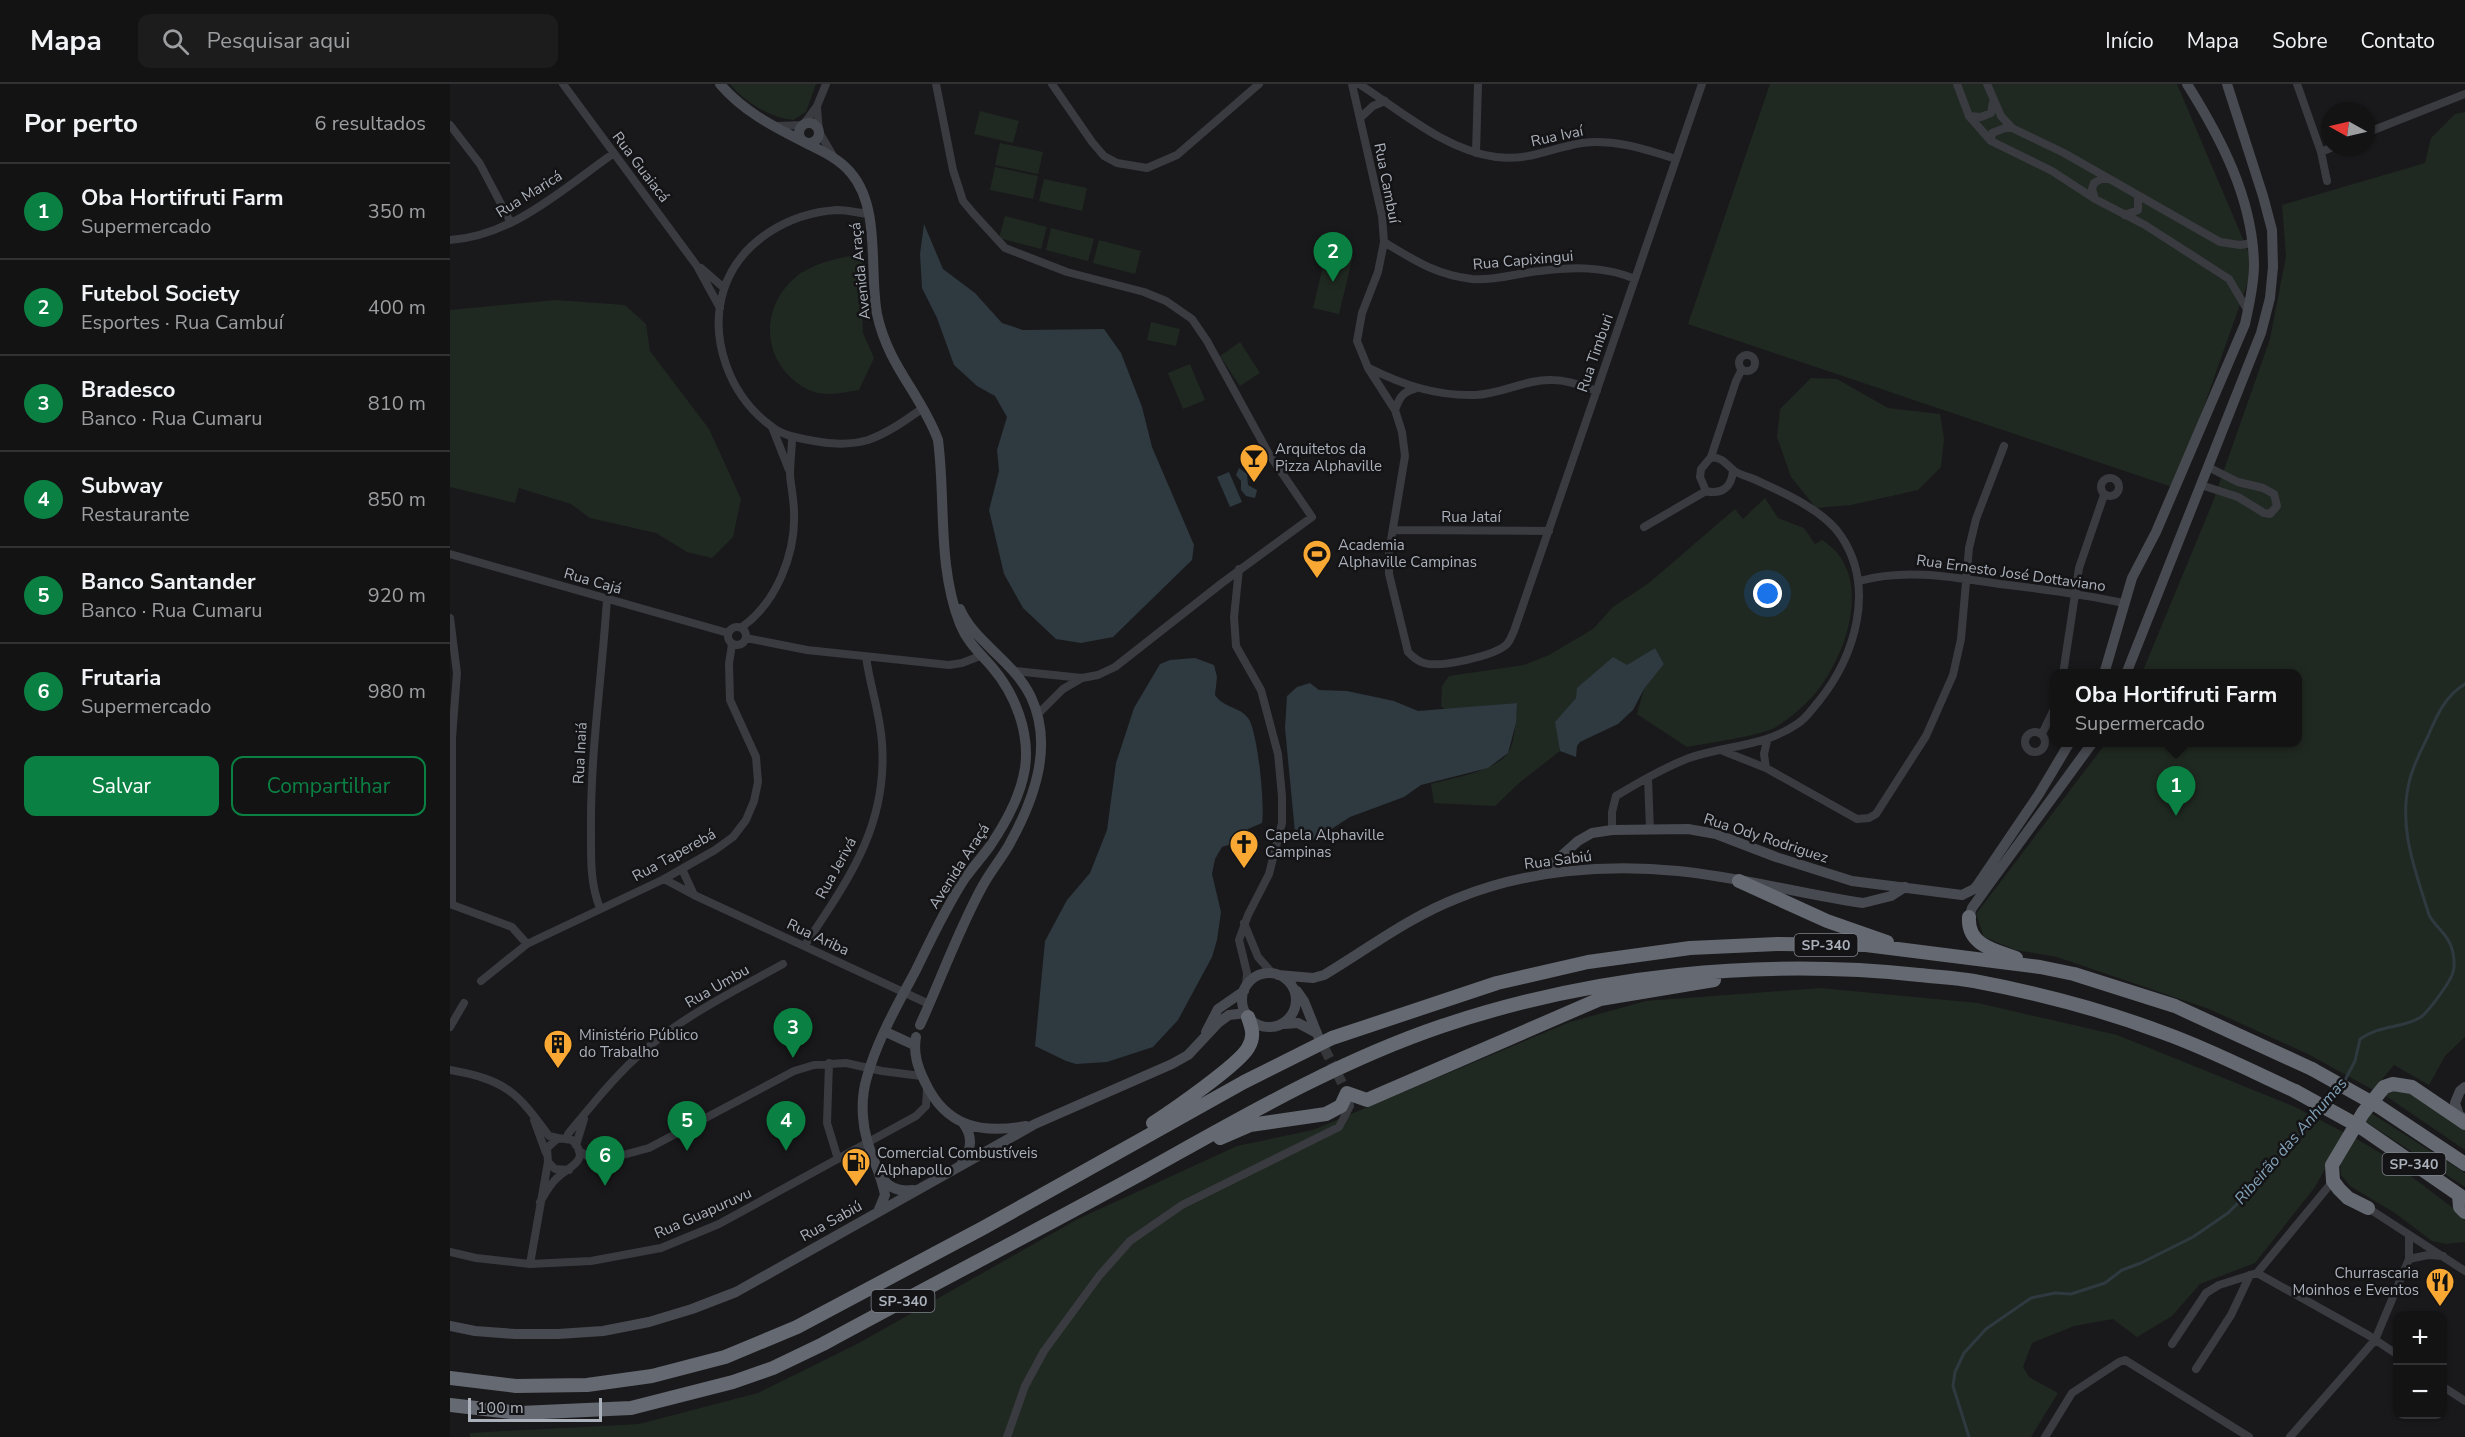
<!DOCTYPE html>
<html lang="pt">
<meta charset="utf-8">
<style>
body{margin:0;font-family:"Nunito Sans",sans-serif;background:#1c1c1d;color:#f1f3f6}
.controls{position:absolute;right:18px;bottom:18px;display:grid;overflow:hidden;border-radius:12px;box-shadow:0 2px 4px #0004}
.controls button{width:54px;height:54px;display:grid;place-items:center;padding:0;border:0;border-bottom:2px solid #323234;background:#131314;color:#f1f3f6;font:30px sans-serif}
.compass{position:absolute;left:1871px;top:18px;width:54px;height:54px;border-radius:50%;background:#131314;box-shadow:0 2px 4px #0004;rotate:278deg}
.scale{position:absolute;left:18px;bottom:15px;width:134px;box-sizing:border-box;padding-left:6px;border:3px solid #abb1bb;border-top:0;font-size:16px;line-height:21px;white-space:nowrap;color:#abb1bb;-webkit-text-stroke:4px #141416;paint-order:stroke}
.you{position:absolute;left:1318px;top:510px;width:21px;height:21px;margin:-15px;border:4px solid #fff;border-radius:50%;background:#1a73e8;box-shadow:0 0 0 9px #1a73e833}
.badge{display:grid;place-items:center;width:39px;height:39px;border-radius:50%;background:#0b8043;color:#fff;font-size:20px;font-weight:700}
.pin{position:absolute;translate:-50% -50px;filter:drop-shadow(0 2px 3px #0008)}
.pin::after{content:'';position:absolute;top:32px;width:21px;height:18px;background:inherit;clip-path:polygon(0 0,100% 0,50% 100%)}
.popup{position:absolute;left:1600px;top:585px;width:252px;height:78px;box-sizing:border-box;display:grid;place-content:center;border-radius:12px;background:#131314;filter:drop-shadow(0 2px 4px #0005);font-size:20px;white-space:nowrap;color:#9d9ea0}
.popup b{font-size:22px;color:#f1f3f6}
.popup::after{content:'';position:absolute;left:50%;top:100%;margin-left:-12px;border:12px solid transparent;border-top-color:#131314}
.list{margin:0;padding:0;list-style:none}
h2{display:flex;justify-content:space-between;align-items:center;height:78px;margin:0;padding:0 24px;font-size:26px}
h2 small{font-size:20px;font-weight:400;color:#9d9ea0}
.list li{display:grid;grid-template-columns:39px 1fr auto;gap:18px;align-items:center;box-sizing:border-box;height:96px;padding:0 24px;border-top:2px solid #323234}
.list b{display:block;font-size:22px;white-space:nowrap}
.list p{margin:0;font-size:20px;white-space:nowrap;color:#9d9ea0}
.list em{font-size:20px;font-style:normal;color:#9d9ea0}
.actions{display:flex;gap:12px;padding:18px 24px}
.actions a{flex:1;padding:14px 0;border:2px solid #0b8043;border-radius:12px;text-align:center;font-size:21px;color:#0b8043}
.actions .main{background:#0b8043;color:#fff}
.icon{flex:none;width:33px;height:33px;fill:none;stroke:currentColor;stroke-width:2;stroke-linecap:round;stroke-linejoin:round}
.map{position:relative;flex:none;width:2015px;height:1353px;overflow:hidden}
header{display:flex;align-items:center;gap:36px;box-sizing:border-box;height:84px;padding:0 30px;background:#131314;border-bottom:2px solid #323234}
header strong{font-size:28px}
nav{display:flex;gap:33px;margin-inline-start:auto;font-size:21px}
.search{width:420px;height:54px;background:#1c1c1d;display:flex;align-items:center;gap:15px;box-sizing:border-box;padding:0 21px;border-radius:12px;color:#9d9ea0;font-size:22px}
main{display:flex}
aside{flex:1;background:#131314}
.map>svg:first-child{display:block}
</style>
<header>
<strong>Mapa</strong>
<div class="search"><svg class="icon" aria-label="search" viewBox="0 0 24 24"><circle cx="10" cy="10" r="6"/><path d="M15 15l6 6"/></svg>Pesquisar aqui</div>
<nav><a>Início</a><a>Mapa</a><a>Sobre</a><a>Contato</a></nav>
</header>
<main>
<aside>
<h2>Por perto<small>6 resultados</small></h2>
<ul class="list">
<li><span class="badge">1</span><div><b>Oba Hortifruti Farm</b><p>Supermercado</p></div><em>350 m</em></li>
<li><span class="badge">2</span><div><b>Futebol Society</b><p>Esportes · Rua Cambuí</p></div><em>400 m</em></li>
<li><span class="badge">3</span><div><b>Bradesco</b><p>Banco · Rua Cumaru</p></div><em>810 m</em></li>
<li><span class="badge">4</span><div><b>Subway</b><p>Restaurante</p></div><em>850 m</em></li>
<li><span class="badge">5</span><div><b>Banco Santander</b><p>Banco · Rua Cumaru</p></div><em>920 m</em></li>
<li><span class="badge">6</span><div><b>Frutaria</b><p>Supermercado</p></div><em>980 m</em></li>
</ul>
<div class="actions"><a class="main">Salvar</a><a>Compartilhar</a></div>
</aside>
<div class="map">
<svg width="2015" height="1353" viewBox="0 0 2015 1353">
<rect width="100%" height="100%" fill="#19191b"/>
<!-- green -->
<path fill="#202921" d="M280,0H366L356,28L343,36C319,33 296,19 280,0Z
M1320,0H1727L1804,181L1725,404L1238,240Z
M530,27L569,37L563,59L524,50Z
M2015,28V953L1995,972L1979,1001L1944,981L1923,1006L1858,970L1759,925L1607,873L1566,866L1534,853L1526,830L1656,659L1848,658V590L1692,589L1762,420L1820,255L1836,172L1832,121L1975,79L1981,54L2005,30Z
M550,59L593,68L588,90L545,81Z
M545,83L588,92L583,115L540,106Z
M594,95L637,104L632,127L589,117Z
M555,132L597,143L591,165L549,154Z
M601,144L644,155L638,177L596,166Z
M649,156L691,167L685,190L643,179Z
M877,166L903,172L889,230L863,224Z
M413,169L416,208L412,223L413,249L424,274L409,306C391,309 372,314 355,304C309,277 309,219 351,189C370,177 391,174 413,169Z
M106,216L175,221L196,240L200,267L259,345L291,415L283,453L262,474L237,468L206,449L140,434L121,420L69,404L65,419L0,403V226Z
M701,238L730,245L726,262L697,256Z
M790,258L810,289L790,302L770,272Z
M740,280L755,316L733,325L718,289Z
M1361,294L1387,295L1438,324L1490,330L1494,355L1491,383L1468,406L1401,421L1366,424L1341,393L1327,353L1330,325Z
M1315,414L1328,434L1354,444L1365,460L1372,456C1422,487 1400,560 1373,599C1362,616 1343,632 1326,643C1311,652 1257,659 1237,663L1187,630L1194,605L1214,580L1205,564L1126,614L1106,638L1110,667L1069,699L1045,722L984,719L981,700C1002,694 1044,688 1058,669C1065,660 1067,631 1066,619L996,626L991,622L992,602L999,592L1074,581L1099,571L1143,545L1163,523L1199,499L1285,425L1293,435Z
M1370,904L1528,919L1667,951L1843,1022L1895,1049L1865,1103L1805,1179L1750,1200L1722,1232L1687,1253L1663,1235L1624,1242L1582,1259L1573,1283L1579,1293L1608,1309L1581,1353H20V1349L189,1340L308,1309L409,1259L628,1135L787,1062L863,1046L1120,938L1196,917Z
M1946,1006L1961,1009L2015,1043V1066L1933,1010Z
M1921,1029L2015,1089V1103L1915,1037Z
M1905,1054L1929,1068L2015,1133V1158L1996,1160L1982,1157L1945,1129L1900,1102L1891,1091L1890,1078Z"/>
<!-- water -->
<path fill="#2e3940" d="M474,140L493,185L525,209L552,239L573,246L654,245L671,269L692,323L702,363L744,461L742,476L663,553L631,559L606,555L573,524L554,490L539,426L549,387L547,366L557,333L545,312L527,302L504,281L487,234L472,204L470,170Z
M789,384L797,390L798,401L807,406L805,414L796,412L791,406V397L786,391Z
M779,388L792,418L780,423L767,393Z
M1205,564L1214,580L1194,605L1183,626L1168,640L1130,658L1127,662L1126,673L1110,667L1105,638L1126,614L1127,604L1163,573L1177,581Z
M745,574L764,581L767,593L765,611C775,625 789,622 798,634C808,647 815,722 812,739L798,745L796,761L781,760L772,763L765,775L762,790L771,828L767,856L762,873L728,936L703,963L657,978L626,980L616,977L585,962L595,857L617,816L640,789L657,746L666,679L684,624L710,580L720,576Z
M860,599L869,606L897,607L944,617L968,627L1067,619L1066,639L1058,669L1038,684L971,701L954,713L900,733L866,755L856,758L845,749L835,644L837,612L847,603Z"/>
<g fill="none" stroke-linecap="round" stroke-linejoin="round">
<!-- stream -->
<path stroke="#2e3940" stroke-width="3" d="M1894,998L1905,977L1910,955C1931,940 1952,945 1971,933C1979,927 2001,897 2003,888C2005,882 2004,871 2002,865C1999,851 1985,843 1979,831C1966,788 1948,745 1959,699C1962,683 1971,667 1978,652C1987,631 1995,612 2015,600
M1877,1018L1888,1005
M1519,1353L1503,1302L1505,1288L1514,1269L1536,1245L1581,1214L1605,1209L1621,1210L1655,1199L1672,1186L1691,1179L1743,1153L1778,1129L1810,1097L1871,1026"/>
<!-- secondary-tunnel -->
<path stroke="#36373b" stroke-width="10" stroke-dasharray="10 5" stroke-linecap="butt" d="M868,952L892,999"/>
<!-- street -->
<path stroke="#393b40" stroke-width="8" d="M113,0L247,182L270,224
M486,0L503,86L513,117L523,129L555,164L617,188L694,208L716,217L742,235L757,257L819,370L862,433L772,499L665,583L648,591L632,594L565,587
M602,0L642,58L654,72L667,79L697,84L727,71L809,0
M902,0L932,132L934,158L928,188L912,229L907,257L918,284L945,326L952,348L955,372L939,468V490L958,568C963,573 967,577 974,579C990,584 1045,572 1057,560C1060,557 1062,551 1064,547L1252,0
M909,0C951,27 995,66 1046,73C1081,77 1100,64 1132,59C1165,55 1194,65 1226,75
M1507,0L1519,32L1541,57L1602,87L1645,115L1695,141L1779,195L1798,227
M1537,0L1551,32L1562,44L1614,69L1770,158L1790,161L1802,159
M1847,0L1871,68L1877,97
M367,23L369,48L382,70
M1519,32L1531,33L1541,29L1543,18
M910,34L923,22L935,17
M0,41L30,80L61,139
M327,42L353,41L367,22L376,0
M1916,49L2015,10
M1541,57L1542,49L1555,44H1562
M1871,68L1883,63
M1026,69L1028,0
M1645,115L1642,105L1644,99L1651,95H1658
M419,130C409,129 397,126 387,126C339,129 290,157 274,205C258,255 280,312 321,342C333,352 349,354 364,357C380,360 401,361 418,356C438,349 456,336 473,324
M1675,131L1688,126V112
M0,156C63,152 114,104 164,69
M934,158C964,176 986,191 1022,195C1045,197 1067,189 1090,187C1123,183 1155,182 1185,195
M251,184L274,204
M1289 279a8 8 0 1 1 16 0a8 8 0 1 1-16 0Z
M919,284C953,301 986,312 1025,311C1052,310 1076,295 1102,296C1118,296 1132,302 1147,307
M945,326C949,315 952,308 964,305
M322,343L339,386
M1651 403a9 9 0 1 1 18 0a9 9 0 1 1-18 0Z
M1751,401L1788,413L1814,429L1820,430L1827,422L1824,410L1813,404L1788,398L1758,383
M1256,407L1250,393L1251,385L1261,373L1286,297L1292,285
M1194,443L1256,407C1272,411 1282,403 1283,386
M943,446L1099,447
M0,470L278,549
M789,485L784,533L786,562L811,606L828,670L832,712V739L819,790L798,831L789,856L797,889L796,902
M1409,497C1456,484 1503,493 1550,500C1592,505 1633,510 1673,519
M0,534L7,589L2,654V820
M278 552a9 9 0 1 1 18 0a9 9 0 1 1-18 0Z
M292,543C326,519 346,470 344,428C344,416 341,403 340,391C340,378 342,366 342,353
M296,554L357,566L499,581L512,579L530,572
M1613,590L1629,484L1654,411
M588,630L613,605L632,594
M1575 658a10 10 0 1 1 20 0a10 10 0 1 1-20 0Z
M1592,650L1604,625
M1273,667L1316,684L1407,735L1419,734L1426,730L1476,652L1503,591L1511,555L1519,464L1526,435L1554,362
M1316,684L1314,670L1317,657
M1198,694L1200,746
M1162,746V728L1166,712C1189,698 1213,684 1239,674C1276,661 1314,663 1347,640C1356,635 1362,625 1369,617C1405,572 1426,504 1391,452C1374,426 1332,408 1304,395C1298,393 1288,390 1283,386C1275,379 1273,374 1261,373
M232,785L244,811
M214,795L244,811L479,920
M0,820L62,843L77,860
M150,824C140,800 141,774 141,748C140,670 152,593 157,515
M794,839L808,873L823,890
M355,861C398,796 438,742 432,659C430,629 420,602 416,573
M31,897L77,860L214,795L265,766L283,753L296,736L304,717L308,698L306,673L280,616L279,580L282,560
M0,943L14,919
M379,979L377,1039L388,1075
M0,986C56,996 67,1008 99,1052L108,1054
M84,1036L96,1069
M117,1054L118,1050C142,1021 167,989 196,965C237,930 286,906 333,880
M126,1061L134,1035
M129,1067L139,1073L158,1075L199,1064L344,987L364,981L396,979L432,987L471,992
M90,1118C95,1110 100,1100 107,1094C119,1082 142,1077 122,1056L108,1054L97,1064L98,1078L105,1085L119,1086
M1918,1124L2015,1187
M1959,1151V1175
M0,1168L26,1174L80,1180L141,1177L211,1164L269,1140L466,1032L476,1022L477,1005
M80,1180L98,1078
M1807,1189L1918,1251L1948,1271
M1722,1260L1756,1209L1769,1201L1807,1189L1883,1097
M1746,1285L1781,1231L1800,1191
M1992,1302L2015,1317
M557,1353L575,1302L594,1267L649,1192L680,1157L732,1121L889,1043L900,1022L897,1010
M1595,1353L1622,1309L1669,1278L1675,1276L1799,1353
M1840,1353L1925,1256L1959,1175L1978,1171L1993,1172"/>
<!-- secondary -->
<path stroke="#474a50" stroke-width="10" d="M270,0C292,26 322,42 352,57C369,66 388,73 401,89C431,124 419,187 427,230C438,282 471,310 488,356C496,417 487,481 510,540C517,558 530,569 542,583C565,610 580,648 575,684C571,710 555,740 540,762C532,773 523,783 515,794C496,823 481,855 466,886C448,920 427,956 417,993C413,1006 412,1020 413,1033C415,1064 430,1084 435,1111L428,1128
M349 49a10 10 0 1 1 20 0a10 10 0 1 1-20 0Z
M1654,590L1682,494L1706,448L1795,240C1799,221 1804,201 1804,181C1803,115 1771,54 1737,0
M1676,590L1811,249L1820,214L1823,183L1822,146L1813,112L1777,0
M1090,791L1128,757L1142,749L1162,746L1238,745L1266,750L1326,773L1402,797L1512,811
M1512,811L1524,805L1528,800L1589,710L1620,658
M1519,833L1522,824L1537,803L1643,658
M792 916a27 27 0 1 1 54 0a27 27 0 1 1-54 0Z
M828,891L863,894L874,891C919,864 959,833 1008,814C1076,786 1156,780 1228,787C1290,793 1351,810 1413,819L1441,812L1455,803
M847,907L854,917L868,952
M834,940L848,939L867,949
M470,941C491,895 508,847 532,803C540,788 551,775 559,761C584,716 604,662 581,613C564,577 524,558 510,525
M436,948L464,961
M756,948L768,925L794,907
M466,953C463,970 468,984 475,998C496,1043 531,1050 576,1042
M2015,1035L2009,1031L2005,1019L2010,1007L2015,1003
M512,1079C522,1066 523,1052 513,1039
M432,1094C440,1105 450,1108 463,1106
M0,1242L25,1247L65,1250H108L153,1247L199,1238L242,1225L286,1208L585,1040L722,980L738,971L768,939L779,931L796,929"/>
<!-- highway -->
<path stroke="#656971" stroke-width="14" d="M1289,797L1377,837L1437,858
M1519,833C1517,861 1544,866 1566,874
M1928,1022L2015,1080
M703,1039C723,1026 788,981 798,964C805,953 802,944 798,933
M1912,1044L2015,1115
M770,1054L800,1041L876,1030L891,1022L897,1009L917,1016L1150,915L1264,896
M2009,1111L2010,1123L2015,1128
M1918,1124L1898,1114L1889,1105L1883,1097L1882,1081L1913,1029L1934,1003L1943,1000L1962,1003L2015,1039
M0,1294L66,1302L137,1301L202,1292L275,1273L347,1243L533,1144L794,998L882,954L1047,899L1138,878L1240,864L1327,860L1416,861L1590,883L1624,890L1725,922L1862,985
M0,1321L70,1329L181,1324L283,1298L323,1284L373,1260C480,1202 588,1146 694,1088C791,1034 886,978 992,942C1144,891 1310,874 1469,891C1487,893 1506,894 1524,897C1588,909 1653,926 1714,949C1759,965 1801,987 1845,1007"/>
<!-- highway-bridge -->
<path stroke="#656971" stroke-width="14" d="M1862,985L1928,1022
M1845,1007L1912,1044"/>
</g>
<!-- icons -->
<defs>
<g id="bar-pin" transform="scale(1.5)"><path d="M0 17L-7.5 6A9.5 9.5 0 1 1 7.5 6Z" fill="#f8a833" stroke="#141416"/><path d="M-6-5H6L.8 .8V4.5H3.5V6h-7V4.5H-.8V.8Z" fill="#111"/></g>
<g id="stadium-pin" transform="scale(1.5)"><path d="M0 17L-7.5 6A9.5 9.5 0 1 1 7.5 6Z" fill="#f8a833" stroke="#141416"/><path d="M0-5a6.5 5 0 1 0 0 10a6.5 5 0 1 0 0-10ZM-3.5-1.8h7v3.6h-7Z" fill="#111"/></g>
<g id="church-pin" transform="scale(1.5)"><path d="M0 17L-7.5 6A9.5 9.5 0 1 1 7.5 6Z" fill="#f8a833" stroke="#141416"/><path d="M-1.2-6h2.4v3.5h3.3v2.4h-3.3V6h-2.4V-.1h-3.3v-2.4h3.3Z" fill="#111"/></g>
<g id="building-pin" transform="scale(1.5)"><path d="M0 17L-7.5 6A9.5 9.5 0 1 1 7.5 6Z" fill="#f8a833" stroke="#141416"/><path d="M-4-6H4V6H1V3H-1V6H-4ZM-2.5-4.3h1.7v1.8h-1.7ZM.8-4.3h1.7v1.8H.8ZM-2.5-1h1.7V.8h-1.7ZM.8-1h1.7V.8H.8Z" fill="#111"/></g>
<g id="fuel-pin" transform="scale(1.5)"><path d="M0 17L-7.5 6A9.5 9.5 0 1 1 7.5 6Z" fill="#f8a833" stroke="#141416"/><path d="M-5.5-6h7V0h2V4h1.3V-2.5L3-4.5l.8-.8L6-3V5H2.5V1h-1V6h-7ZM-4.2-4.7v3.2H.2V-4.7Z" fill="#111"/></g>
<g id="restaurant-pin" transform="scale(1.5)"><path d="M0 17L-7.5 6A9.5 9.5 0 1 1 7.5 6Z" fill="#f8a833" stroke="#141416"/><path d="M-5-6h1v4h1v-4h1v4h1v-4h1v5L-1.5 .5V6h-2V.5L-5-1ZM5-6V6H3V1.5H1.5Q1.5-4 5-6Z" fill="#111"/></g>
</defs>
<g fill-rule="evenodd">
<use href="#bar-pin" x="804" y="374"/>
<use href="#stadium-pin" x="867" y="470"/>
<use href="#church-pin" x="794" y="760"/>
<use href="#building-pin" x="108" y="960"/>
<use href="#fuel-pin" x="406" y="1078"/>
<use href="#restaurant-pin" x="1990" y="1198"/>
</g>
<g text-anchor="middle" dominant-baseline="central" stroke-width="5" stroke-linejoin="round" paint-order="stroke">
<!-- shield labels -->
<g fill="#141416" stroke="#7e828a" stroke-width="1.5">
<rect x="1344.5" y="850" width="63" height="22" rx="4.5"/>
<rect x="1932.5" y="1069" width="63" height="22" rx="4.5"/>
<rect x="421.5" y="1206" width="63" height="22" rx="4.5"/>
</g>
<g font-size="14" font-weight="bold" fill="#abb1bb">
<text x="1376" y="861">SP-340</text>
<text x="1964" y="1080">SP-340</text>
<text x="453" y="1217">SP-340</text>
</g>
<!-- street labels -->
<g font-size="15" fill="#abb1bb" stroke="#141416">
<text transform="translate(1107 52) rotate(-12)">Rua Ivaí</text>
<text transform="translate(191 83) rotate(53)">Rua Guaiacá</text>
<text transform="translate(937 99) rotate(79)">Rua Cambuí</text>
<text transform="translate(79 110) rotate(-32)">Rua Maricá</text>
<text transform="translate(1073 176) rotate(-5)">Rua Capixingui</text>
<text transform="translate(410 187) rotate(-96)">Avenida Araçá</text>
<text transform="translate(1145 269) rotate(-71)">Rua Timburi</text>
<text x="1021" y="433">Rua Jataí</text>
<text transform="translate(1561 489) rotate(8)">Rua Ernesto José Dottaviano</text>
<text transform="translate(143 497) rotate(16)">Rua Cajá</text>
<text transform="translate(130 669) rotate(-87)">Rua Inaiá</text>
<text transform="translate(1316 754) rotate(18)">Rua Ody Rodriguez</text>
<text transform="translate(224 771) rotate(-29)">Rua Taperebá</text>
<text transform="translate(1108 776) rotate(-7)">Rua Sabiú</text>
<text transform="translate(509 782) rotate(-57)">Avenida Araçá</text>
<text transform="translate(386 784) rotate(-61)">Rua Jerivá</text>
<text transform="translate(368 853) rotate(25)">Rua Ariba</text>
<text transform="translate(267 902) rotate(-30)">Rua Umbu</text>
<text transform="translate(253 1129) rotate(-24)">Rua Guapuruvu</text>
<text transform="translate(381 1137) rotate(-29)">Rua Sabiú</text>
</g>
<!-- poi labels -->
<g font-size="15" fill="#abb1bb" stroke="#141416" text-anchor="start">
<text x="825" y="365">Arquitetos da<tspan x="825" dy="17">Pizza Alphaville</tspan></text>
<text x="888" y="461">Academia<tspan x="888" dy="17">Alphaville Campinas</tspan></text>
<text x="815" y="751">Capela Alphaville<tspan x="815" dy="17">Campinas</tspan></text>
<text x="129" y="951">Ministério Público<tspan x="129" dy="17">do Trabalho</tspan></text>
<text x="427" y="1069">Comercial Combustíveis<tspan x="427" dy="17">Alphapollo</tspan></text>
<text x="1969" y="1189" text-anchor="end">Churrascaria<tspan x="1969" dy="17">Moinhos e Eventos</tspan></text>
</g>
<!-- water labels -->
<g font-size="16" font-style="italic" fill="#81a1b7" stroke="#141416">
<text transform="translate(1841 1057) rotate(-49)">Ribeirão das Anhumas</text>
</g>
</g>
</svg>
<div class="controls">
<button>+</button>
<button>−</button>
</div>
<svg class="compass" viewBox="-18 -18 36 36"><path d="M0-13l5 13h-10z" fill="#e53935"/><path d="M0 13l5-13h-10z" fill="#9d9ea0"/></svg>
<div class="scale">100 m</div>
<div class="you"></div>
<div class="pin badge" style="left:1726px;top:732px">1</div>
<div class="popup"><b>Oba Hortifruti Farm</b>Supermercado</div>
<div class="pin badge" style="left:883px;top:198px">2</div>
<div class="pin badge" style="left:343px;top:974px">3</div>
<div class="pin badge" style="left:336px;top:1067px">4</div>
<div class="pin badge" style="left:237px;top:1067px">5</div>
<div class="pin badge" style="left:155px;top:1102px">6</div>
</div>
</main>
